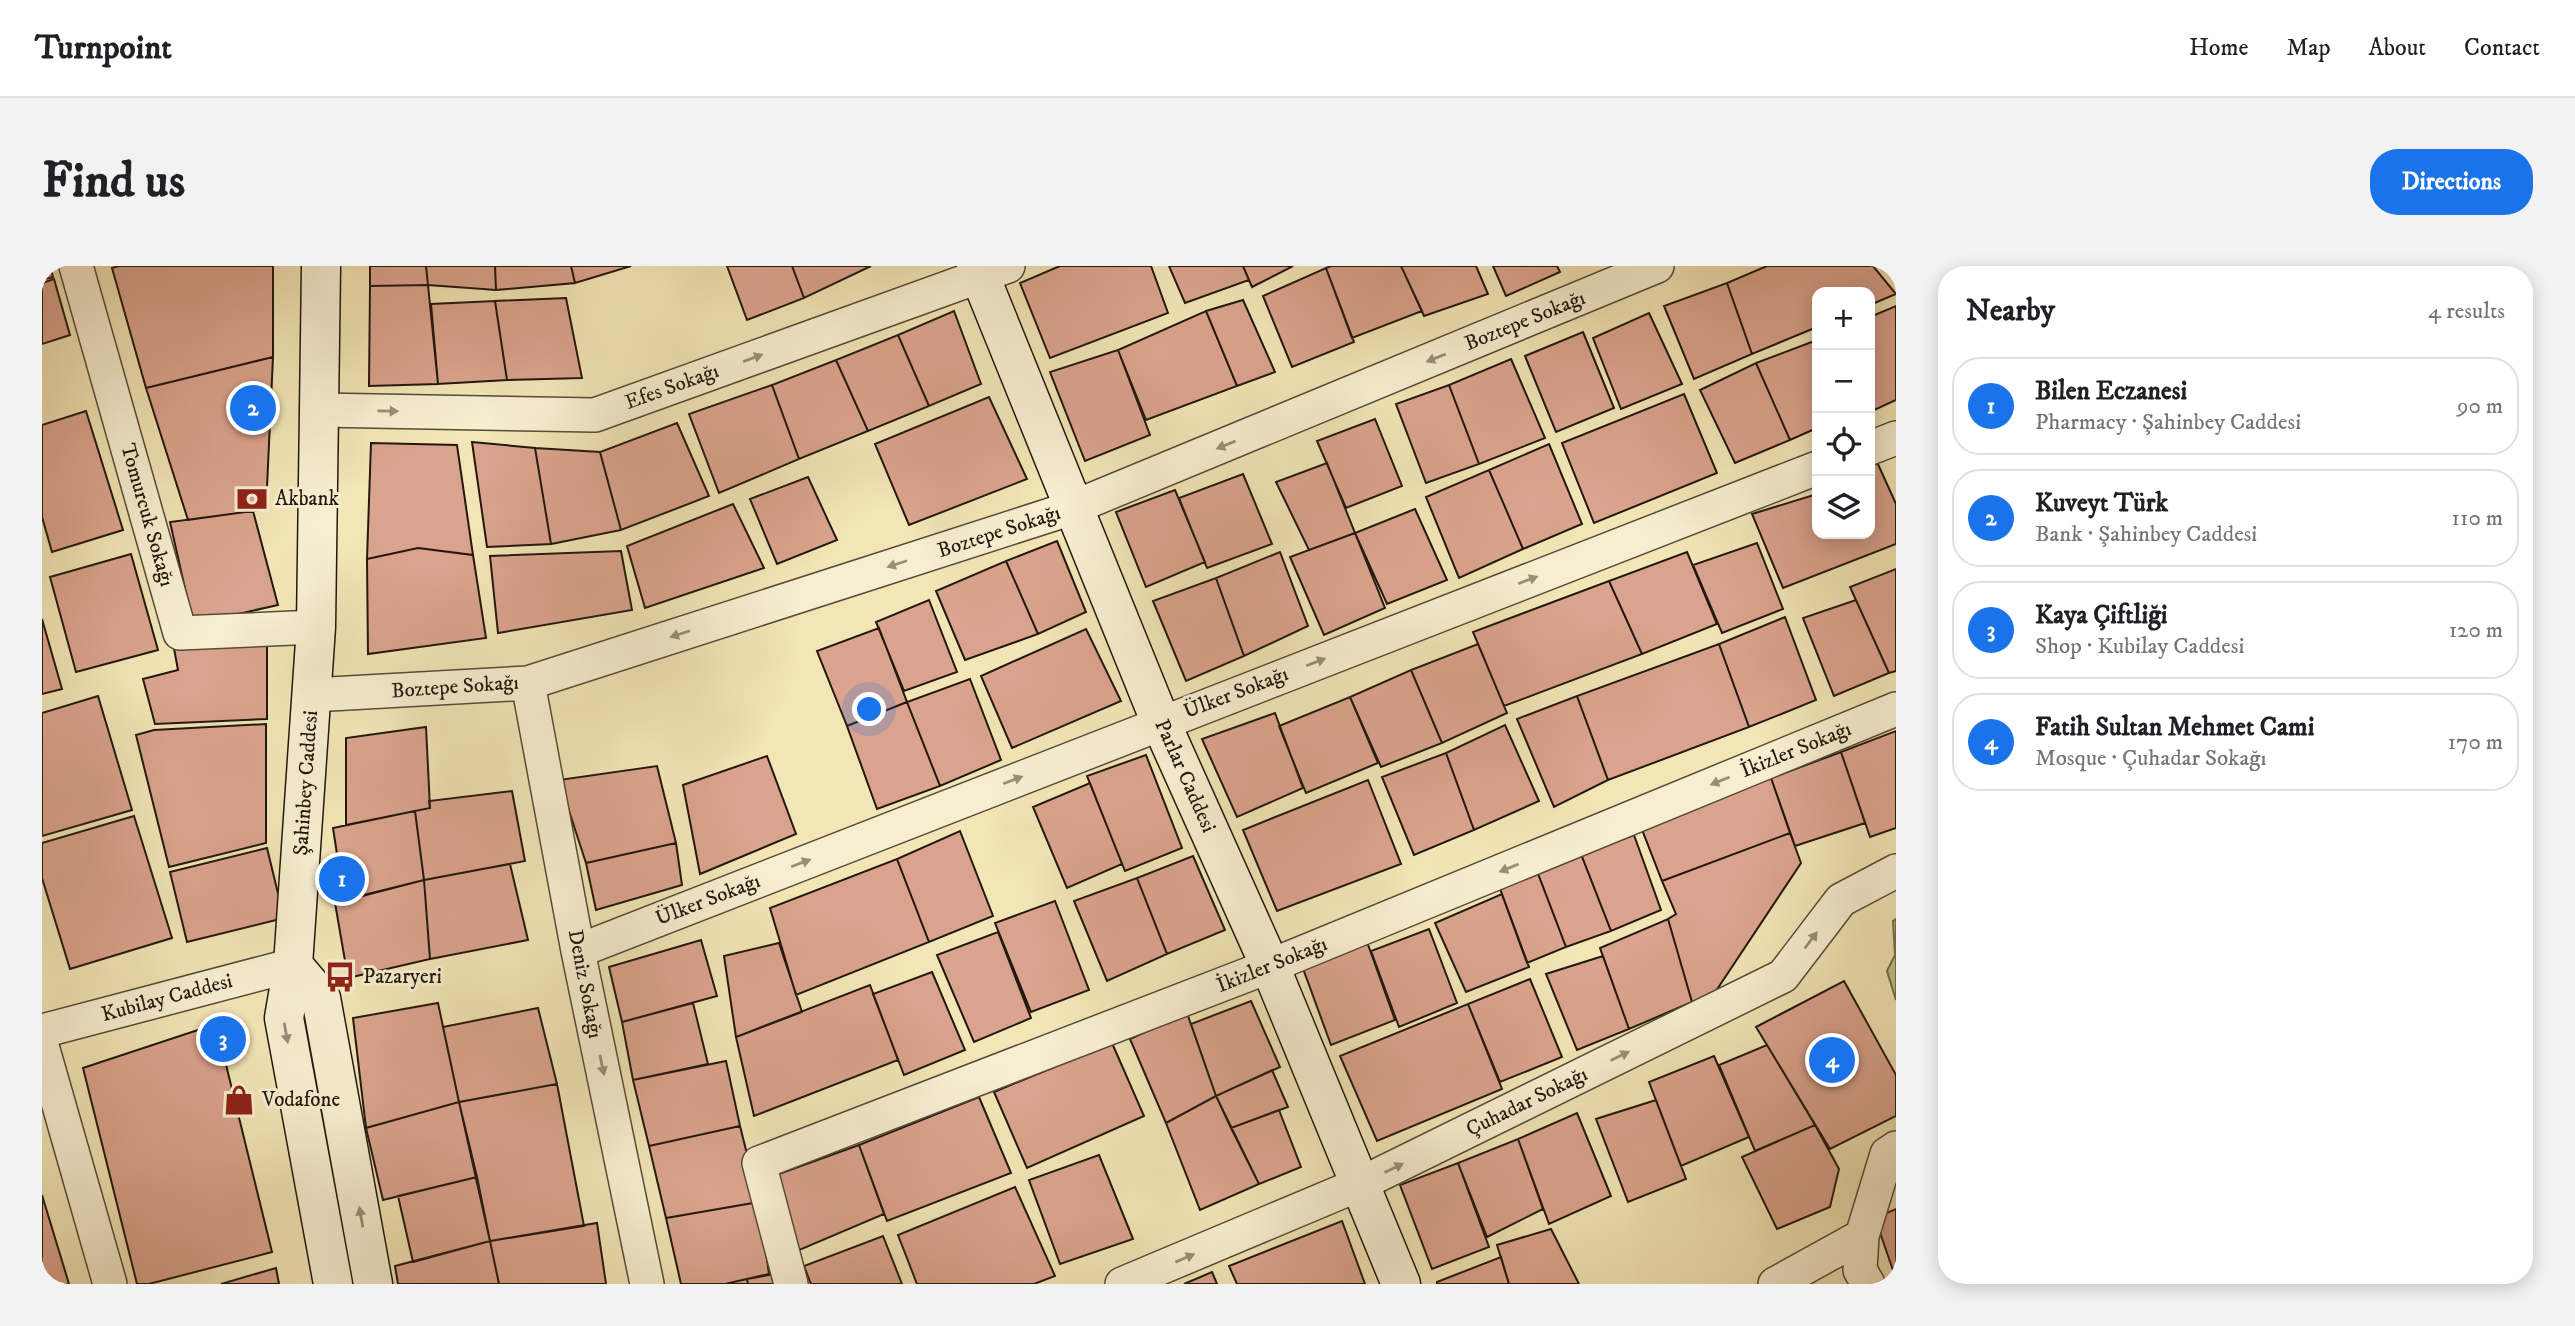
<!DOCTYPE html>
<meta charset="utf-8">
<style>
body{margin:0;font-family:"IM FELL DW Pica",serif;background:#f2f2f2;color:#202124}
.controls{position:absolute;right:21px;top:21px;display:grid;overflow:hidden;border-radius:14px;box-shadow:0 4px 18px #0003}
.controls button{width:63px;height:63px;display:grid;place-items:center;padding:0;border:0;border-bottom:2px solid #e0e0e0;background:#fff;color:#202124;font:35px sans-serif}
.you{position:absolute;left:828px;top:444px;width:24px;height:24px;margin:-18px;border:5px solid #fff;border-radius:50%;background:#1a73e8;box-shadow:0 0 0 10px #1a73e833}
.badge{display:grid;place-items:center;width:46px;height:46px;border-radius:50%;background:#1a73e8;color:#fff;font-size:23px;font-weight:700}
.pin{position:absolute;translate:-50% -50%;border:4px solid #fff;box-shadow:0 2px 7px #0006}
.list{margin:0;padding:0;list-style:none}
h2{display:flex;justify-content:space-between;align-items:center;height:91px;margin:0;padding:0 28px;font-size:30px}
h2 small{font-size:23px;font-weight:400;color:#757577}
.list li{display:grid;grid-template-columns:46px 1fr auto;gap:21px;align-items:center;box-sizing:border-box;height:98px;margin:0 14px 14px;padding:0 14px;border:2px solid #e0e0e0;border-radius:28px}
.list b{display:block;font-size:26px;white-space:nowrap}
.list p{margin:0;font-size:23px;white-space:nowrap;color:#757577}
.list em{font-size:23px;font-style:normal;color:#757577}
.icon{flex:none;width:38px;height:38px;fill:none;stroke:currentColor;stroke-width:2;stroke-linecap:round;stroke-linejoin:round}
.map{position:relative;flex:none;width:1854px;height:1018px;overflow:hidden;border-radius:28px}
header{display:flex;align-items:center;gap:42px;box-sizing:border-box;height:98px;padding:0 35px;background:#fff;border-bottom:2px solid #e0e0e0}
header strong{font-size:33px}
nav{display:flex;gap:38px;margin-inline-start:auto;font-size:24px}
.intro{display:flex;align-items:center;justify-content:space-between;box-sizing:border-box;height:168px;padding:0 42px}
h1{margin:0;font-size:49px}
.button{padding:18px 32px;border-radius:28px;background:#1a73e8;color:#fff;font-size:24px;font-weight:700}
main{display:flex;gap:42px;padding:0 42px}
aside{flex:1;background:#fff;border-radius:28px;box-shadow:0 4px 18px #0003}
.map>svg:first-child{display:block}
</style>
<header>
<strong>Turnpoint</strong>
<nav><a>Home</a><a>Map</a><a>About</a><a>Contact</a></nav>
</header>
<div class="intro"><h1>Find us</h1><a class="button">Directions</a></div>
<main>
<div class="map">
<svg width="1854" height="1018" viewBox="0 0 1854 1018">
<rect width="100%" height="100%" fill="#f2e5b6"/>
<filter id="stains"><feTurbulence type="fractalNoise" baseFrequency=".00286" numOctaves="4"/><feColorMatrix values="0 0 0 0 .2 0 0 0 0 .09 0 0 0 0 .02 0 0 0 .5 -.17"/></filter>
<radialGradient id="worn" r=".72"><stop offset=".6" stop-color="#630" stop-opacity="0"/><stop offset="1" stop-color="#630" stop-opacity=".3"/></radialGradient>
<!-- green -->
<path fill="#c0c38a" stroke="#716e4c" stroke-width="2" d="M1854,653V734L1845,705L1853,689L1851,655Z"/>
<!-- building -->
<path fill="#daa38d" stroke="#22180f" stroke-width="2" d="M0,0H8L11,11L0,14Z
M77,0H231V91L104,122L70,2Z
M328,0H384L386,19L328,20Z
M384,0H453L454,24L386,19Z
M453,0H529L533,17L454,24Z
M529,0H589L533,17Z
M685,0H750L762,32L705,54Z
M750,0H829L762,32Z
M1018,0H1109L1126,47L1008,92L978,17Z
M1127,0H1201L1207,14L1143,37Z
M1201,0H1251L1210,21Z
M1289,0H1359L1380,45L1310,72L1284,2Z
M1359,0H1434L1446,28L1382,50Z
M1451,0H1515L1518,6L1464,30Z
M1725,0H1831L1854,28L1828,39V26H1775V61L1710,88L1685,17Z
M1284,2L1312,76L1250,101L1221,30Z
M12,13L28,69L0,78V17Z
M1685,17L1710,88L1652,113L1622,40Z
M386,19L396,118L327,120L328,20Z
M524,32L540,112L465,114L453,35Z
M1201,34L1233,106L1195,120L1164,45Z
M453,35L465,114L396,118L389,38Z
M1854,40V134L1828,146V51Z
M912,45L939,118L887,140L856,69Z
M1164,45L1195,120L1104,154L1076,84Z
M1607,47L1640,118L1579,143L1551,72Z
M1541,66L1572,142L1514,166L1483,90Z
M856,69L887,140L826,165L794,94Z
M1775,74V162L1748,174L1714,97Z
M1076,84L1108,169L1043,195L1008,106Z
M231,91L224,243L146,254L104,122Z
M1469,93L1503,172L1437,198L1407,119Z
M794,94L826,165L757,193L730,119Z
M1714,97L1748,174L1693,197L1658,124Z
M730,119L757,193L677,227L647,148Z
M1407,119L1437,198L1384,217L1354,138Z
M1642,128L1675,207L1552,257L1520,177Z
M947,131L985,213L867,259L833,178Z
M44,145L81,264L10,286L0,251V159Z
M1333,153L1360,220L1304,242L1275,175Z
M635,157L667,230L579,264L558,186Z
M430,176L493,182L509,278L445,281Z
M329,177L415,179L431,289L376,282L325,293Z
M1507,178L1540,258L1481,283L1447,204Z
M493,182L558,186L579,264L509,278Z
M1835,196L1854,238V278L1741,322L1710,248L1775,228V268H1828V198Z
M1285,197L1313,267L1267,284L1234,216Z
M1447,204L1481,283L1417,312L1384,231Z
M1201,208L1230,278L1165,302L1137,232Z
M766,211L795,274L735,298L708,233Z
M1133,224L1163,296L1104,321L1074,246Z
M691,238L722,302L603,342L585,280Z
M1373,243L1405,314L1345,338L1313,267Z
M211,245L236,339L151,358L128,256Z
M1313,267L1343,342L1282,369L1248,291Z
M1015,275L1044,346L996,368L964,295Z
M1715,277L1741,343L1680,367L1651,299Z
M376,282L431,289L444,372L326,388L325,293Z
M579,285L590,344L456,367L448,290Z
M1238,286L1266,360L1202,390L1174,312Z
M1645,286L1675,358L1600,388L1567,315Z
M89,288L116,384L34,406L8,311Z
M964,295L996,368L923,394L894,325Z
M1854,303V405L1847,407L1808,321Z
M1174,312L1202,390L1144,415L1111,335Z
M1567,315L1600,388L1462,440L1431,366Z
M887,334L915,406L862,425L834,356Z
M1814,334L1847,407L1792,430L1761,352Z
M1743,351L1774,434L1707,461L1677,378Z
M0,353L20,423L0,428Z
M837,362L865,436L805,460L775,385Z
M1044,363L1079,435L970,482L939,410Z
M131,377L225,379V453L113,458L101,413L136,404Z
M1436,378L1465,447L1400,477L1369,404Z
M1677,378L1707,461L1566,514L1535,430Z
M1369,404L1400,477L1339,501L1308,431Z
M928,413L959,494L898,520L865,436Z
M56,430L90,544L0,570V447Z
M1535,430L1566,514L1512,541L1475,453Z
M1308,431L1336,497L1264,527L1237,460Z
M865,436L898,520L835,543L805,460Z
M1233,447L1261,522L1195,551L1160,473Z
M224,458V577L127,601L94,469L112,464Z
M1463,459L1497,535L1432,564L1404,487Z
M384,461L388,542L304,559V472Z
M1854,465V562L1828,571L1799,486Z
M1799,486L1823,557L1753,580L1729,512Z
M1404,487L1432,564L1372,589L1340,511Z
M1104,489L1140,582L1083,605L1045,510Z
M725,490L754,568L658,608L641,519Z
M615,500L634,577L544,597L517,514Z
M1729,512L1748,567L1620,615L1599,561Z
M1326,514L1359,598L1235,645L1201,564Z
M1048,517L1080,598L1025,622L991,541Z
M470,525L483,595L382,614L373,545L388,542L387,535Z
M373,545L382,614L302,634L291,562Z
M92,550L130,672L28,703L0,612V577Z
M918,565L951,650L887,676L855,593Z
M1748,567L1759,597L1666,737L1650,736L1626,653L1634,648L1620,615Z
M1592,569L1619,644L1569,665L1539,588Z
M634,577L640,619L554,644L544,597Z
M225,582L242,652L145,676L128,606Z
M1539,588L1569,665L1524,681L1495,605Z
M1151,590L1183,664L1125,688L1095,612Z
M855,593L887,676L754,729L728,642Z
M468,598L486,674L388,693L382,614Z
M1495,605L1524,681L1485,697L1457,620Z
M1095,612L1125,688L1065,715L1032,635Z
M382,614L388,693L306,712L293,637Z
M1460,628L1487,701L1424,726L1393,657Z
M1013,635L1047,724L989,746L953,657Z
M1626,653L1650,736L1587,763L1558,682Z
M1387,663L1415,737L1357,761L1329,685Z
M956,666L989,752L932,776L895,689Z
M1324,673L1353,754L1289,779L1259,697Z
M659,674L675,730L580,756L567,701Z
M737,677L760,746L694,771L682,690Z
M1561,690L1587,763L1535,784L1504,708Z
M890,706L923,784L862,809L831,728Z
M1488,713L1520,791L1458,816L1426,738Z
M1802,715L1854,809V850L1788,883L1714,761Z
M828,719L856,794L712,850L694,771Z
M1209,735L1238,801L1174,830L1149,758Z
M396,737L417,836L324,862L311,752Z
M651,737L666,798L591,814L580,756Z
M1426,738L1460,823L1335,875L1298,790Z
M496,742L515,818L417,836L401,761Z
M1145,747L1174,830L1124,857L1088,773Z
M174,758L230,986L107,1018H95L41,802Z
M1070,777L1102,850L985,902L952,826Z
M1725,779L1773,859L1713,885L1677,799Z
M1672,790L1707,871L1639,900L1607,816Z
M684,795L698,860L607,880L591,814Z
M1230,804L1246,841L1189,862L1174,830Z
M515,818L542,960L448,975L417,836Z
M1174,830L1217,918L1158,944L1124,857Z
M937,831L969,907L845,955L817,879Z
M1614,834L1644,913L1586,936L1554,853Z
M417,836L435,911L341,934L324,862Z
M1237,844L1259,901L1217,918L1189,862Z
M1535,847L1569,930L1507,958L1476,873Z
M1773,859L1797,903L1788,941L1735,963L1700,891Z
M698,860L717,936L624,952L607,880Z
M1476,873L1501,943L1445,971L1416,897Z
M817,879L842,948L755,985L734,909Z
M1057,889L1091,973L1018,998L987,914Z
M1416,897L1447,981L1390,1003L1358,919Z
M435,911L448,975L371,996L356,930Z
M973,921L1013,1010L992,1018H875L856,969Z
M0,929L27,1018H0Z
M717,936L727,1008L683,1018H639L624,952Z
M1854,943V1013L1833,952Z
M1300,955L1323,1018H1195L1187,1000Z
M555,957L564,1018H457L448,975Z
M1509,963L1537,1018H1467L1455,979Z
M841,970L860,1018H769L762,1000Z
M448,975L457,1018H356L353,1000Z
M1459,991L1467,1018H1395V1016Z
M234,1002L237,1018H179Z
M744,1006L747,1018H706L705,1013Z
M1170,1006L1175,1018H1142Z
M705,1013L706,1018H683Z"/>
<g fill="none" stroke-linecap="round" stroke-linejoin="round">
<!-- street casing -->
<g stroke="#564b39" stroke-width="36">
<path id="street" d="M34,0L138,367L274,361
M278,144L553,149L966,0
M1828,182L1854,172
M486,417L536,685L605,1018
M270,429L486,417L1030,242L1615,0
M536,685L1775,202
M0,765L251,699
M0,780L68,1018
M1820,970L1818,1004L1826,1018
M749,1018L717,897L1228,700L1854,443
M1080,1018L1318,918L1741,710L1799,634L1854,605
M1733,1018L1820,970L1845,888L1854,882"/>
</g>
<!-- secondary casing -->
<g stroke="#22180f" stroke-width="41">
<path id="secondary" d="M279,0L274,361L251,699L242,752L291,1018
M934,0L1119,457L1228,700L1359,1018
M251,699L279,732L331,1018"/>
</g>
<!-- street -->
<use href="#street" stroke="#f7eed0" stroke-width="33"/>
<!-- secondary -->
<use href="#secondary" stroke="#f7eed0" stroke-width="38"/>
</g>
<!-- one-way arrows -->
<defs><path id="oneway-solid" d="M-6-.8H1V-3.2L6.5 0L1 3.2V.8H-6Z" transform="scale(1.75)"/></defs>
<g fill="#978e79">
<use href="#oneway-solid" transform="translate(711 92) rotate(-20)"/>
<use href="#oneway-solid" transform="translate(1394 92) rotate(158)"/>
<use href="#oneway-solid" transform="translate(346 145) rotate(1)"/>
<use href="#oneway-solid" transform="translate(1184 179) rotate(158)"/>
<use href="#oneway-solid" transform="translate(855 298) rotate(162)"/>
<use href="#oneway-solid" transform="translate(1486 314) rotate(-21)"/>
<use href="#oneway-solid" transform="translate(638 368) rotate(162)"/>
<use href="#oneway-solid" transform="translate(1274 396) rotate(-21)"/>
<use href="#oneway-solid" transform="translate(971 514) rotate(-21)"/>
<use href="#oneway-solid" transform="translate(1678 515) rotate(158)"/>
<use href="#oneway-solid" transform="translate(759 597) rotate(-21)"/>
<use href="#oneway-solid" transform="translate(1467 602) rotate(158)"/>
<use href="#oneway-solid" transform="translate(1769 674) rotate(-53)"/>
<use href="#oneway-solid" transform="translate(244 767) rotate(80)"/>
<use href="#oneway-solid" transform="translate(1578 790) rotate(-26)"/>
<use href="#oneway-solid" transform="translate(560 799) rotate(78)"/>
<use href="#oneway-solid" transform="translate(1352 902) rotate(-26)"/>
<use href="#oneway-solid" transform="translate(319 951) rotate(-100)"/>
<use href="#oneway-solid" transform="translate(1143 992) rotate(-23)"/>
</g>
<!-- icons -->
<defs>
<g id="bank-bare" transform="scale(2.415)"><path d="M-6-4H6V4H-6ZM0-2.3a2.3 2.3 0 1 0 0 4.6a2.3 2.3 0 1 0 0-4.6Z" fill="#8f2418" stroke="#f7eed0" stroke-width="2.5" paint-order="stroke"/></g>
<g id="bus-bare" transform="scale(2.415)"><path d="M-5-6H5V4H4V6H2V4H-2V6H-4V4H-5ZM-3.5-4V0h7V-4ZM-3.5 1.2v1.5H-2V1.2ZM2 1.2v1.5H3.5V1.2Z" fill="#8f2418" stroke="#f7eed0" stroke-width="2.5" paint-order="stroke"/></g>
<g id="shop-bare" transform="scale(2.415)"><path d="M-5-2.5h2.3a2.7 3.5 0 0 1 5.4 0H5L5.5 6h-11ZM-1.5-2.5h3a1.5 2.3 0 0 0-3 0Z" fill="#8f2418" stroke="#f7eed0" stroke-width="2.5" paint-order="stroke"/></g>
</defs>
<g fill-rule="evenodd">
<use href="#bank-bare" x="210" y="233"/>
<use href="#bus-bare" x="298" y="711"/>
<use href="#shop-bare" x="197" y="834"/>
</g>
<g text-anchor="middle" dominant-baseline="central" stroke-width="6" stroke-linejoin="round" paint-order="stroke">
<!-- street labels -->
<g font-size="21" fill="#22180f" stroke="#f7eed0">
<text transform="translate(1483 55) rotate(-22)">Boztepe Sokağı</text>
<text transform="translate(630 121) rotate(-20)">Efes Sokağı</text>
<text transform="translate(105 249) rotate(74)">Tomurcuk Sokağı</text>
<text transform="translate(957 266) rotate(-18)">Boztepe Sokağı</text>
<text transform="translate(413 421) rotate(-4)">Boztepe Sokağı</text>
<text transform="translate(1194 427) rotate(-21)">Ülker Sokağı</text>
<text transform="translate(1754 484) rotate(-22)">İkizler Sokağı</text>
<text transform="translate(1143 510) rotate(66)">Parlar Caddesi</text>
<text transform="translate(264 517) rotate(-86)">Şahinbey Caddesi</text>
<text transform="translate(666 634) rotate(-21)">Ülker Sokağı</text>
<text transform="translate(1230 699) rotate(-22)">İkizler Sokağı</text>
<text transform="translate(543 718) rotate(79)">Deniz Sokağı</text>
<text transform="translate(125 732) rotate(-15)">Kubilay Caddesi</text>
<text transform="translate(1485 836) rotate(-26)">Çuhadar Sokağı</text>
</g>
<!-- poi labels -->
<g font-size="21" fill="#22180f" stroke="#f7eed0" text-anchor="start">
<text x="233" y="233">Akbank</text>
<text x="321" y="711">Pazaryeri</text>
<text x="220" y="834">Vodafone</text>
</g>
</g>
<rect width="100%" height="100%" filter="url(#stains)"/>
<rect width="100%" height="100%" fill="url(#worn)"/>
</svg>
<div class="controls">
<button>+</button>
<button>−</button>
<button><svg class="icon" aria-label="locate" viewBox="0 0 24 24"><circle cx="12" cy="12" r="6"/><path d="M12 2v4M12 18v4M2 12h4M18 12h4"/></svg></button>
<button><svg class="icon" aria-label="layers" viewBox="0 0 24 24"><path d="M12 4l9 5-9 5-9-5zM3 14l9 5 9-5"/></svg></button>
</div>
<div class="you"></div>
<div class="pin badge" style="left:300px;top:613px">1</div>
<div class="pin badge" style="left:211px;top:142px">2</div>
<div class="pin badge" style="left:181px;top:773px">3</div>
<div class="pin badge" style="left:1790px;top:794px">4</div>
</div>
<aside>
<h2>Nearby<small>4 results</small></h2>
<ul class="list">
<li><span class="badge">1</span><div><b>Bilen Eczanesi</b><p>Pharmacy · Şahinbey Caddesi</p></div><em>90 m</em></li>
<li><span class="badge">2</span><div><b>Kuveyt Türk</b><p>Bank · Şahinbey Caddesi</p></div><em>110 m</em></li>
<li><span class="badge">3</span><div><b>Kaya Çiftliği</b><p>Shop · Kubilay Caddesi</p></div><em>120 m</em></li>
<li><span class="badge">4</span><div><b>Fatih Sultan Mehmet Cami</b><p>Mosque · Çuhadar Sokağı</p></div><em>170 m</em></li>
</ul>
</aside>
</main>
